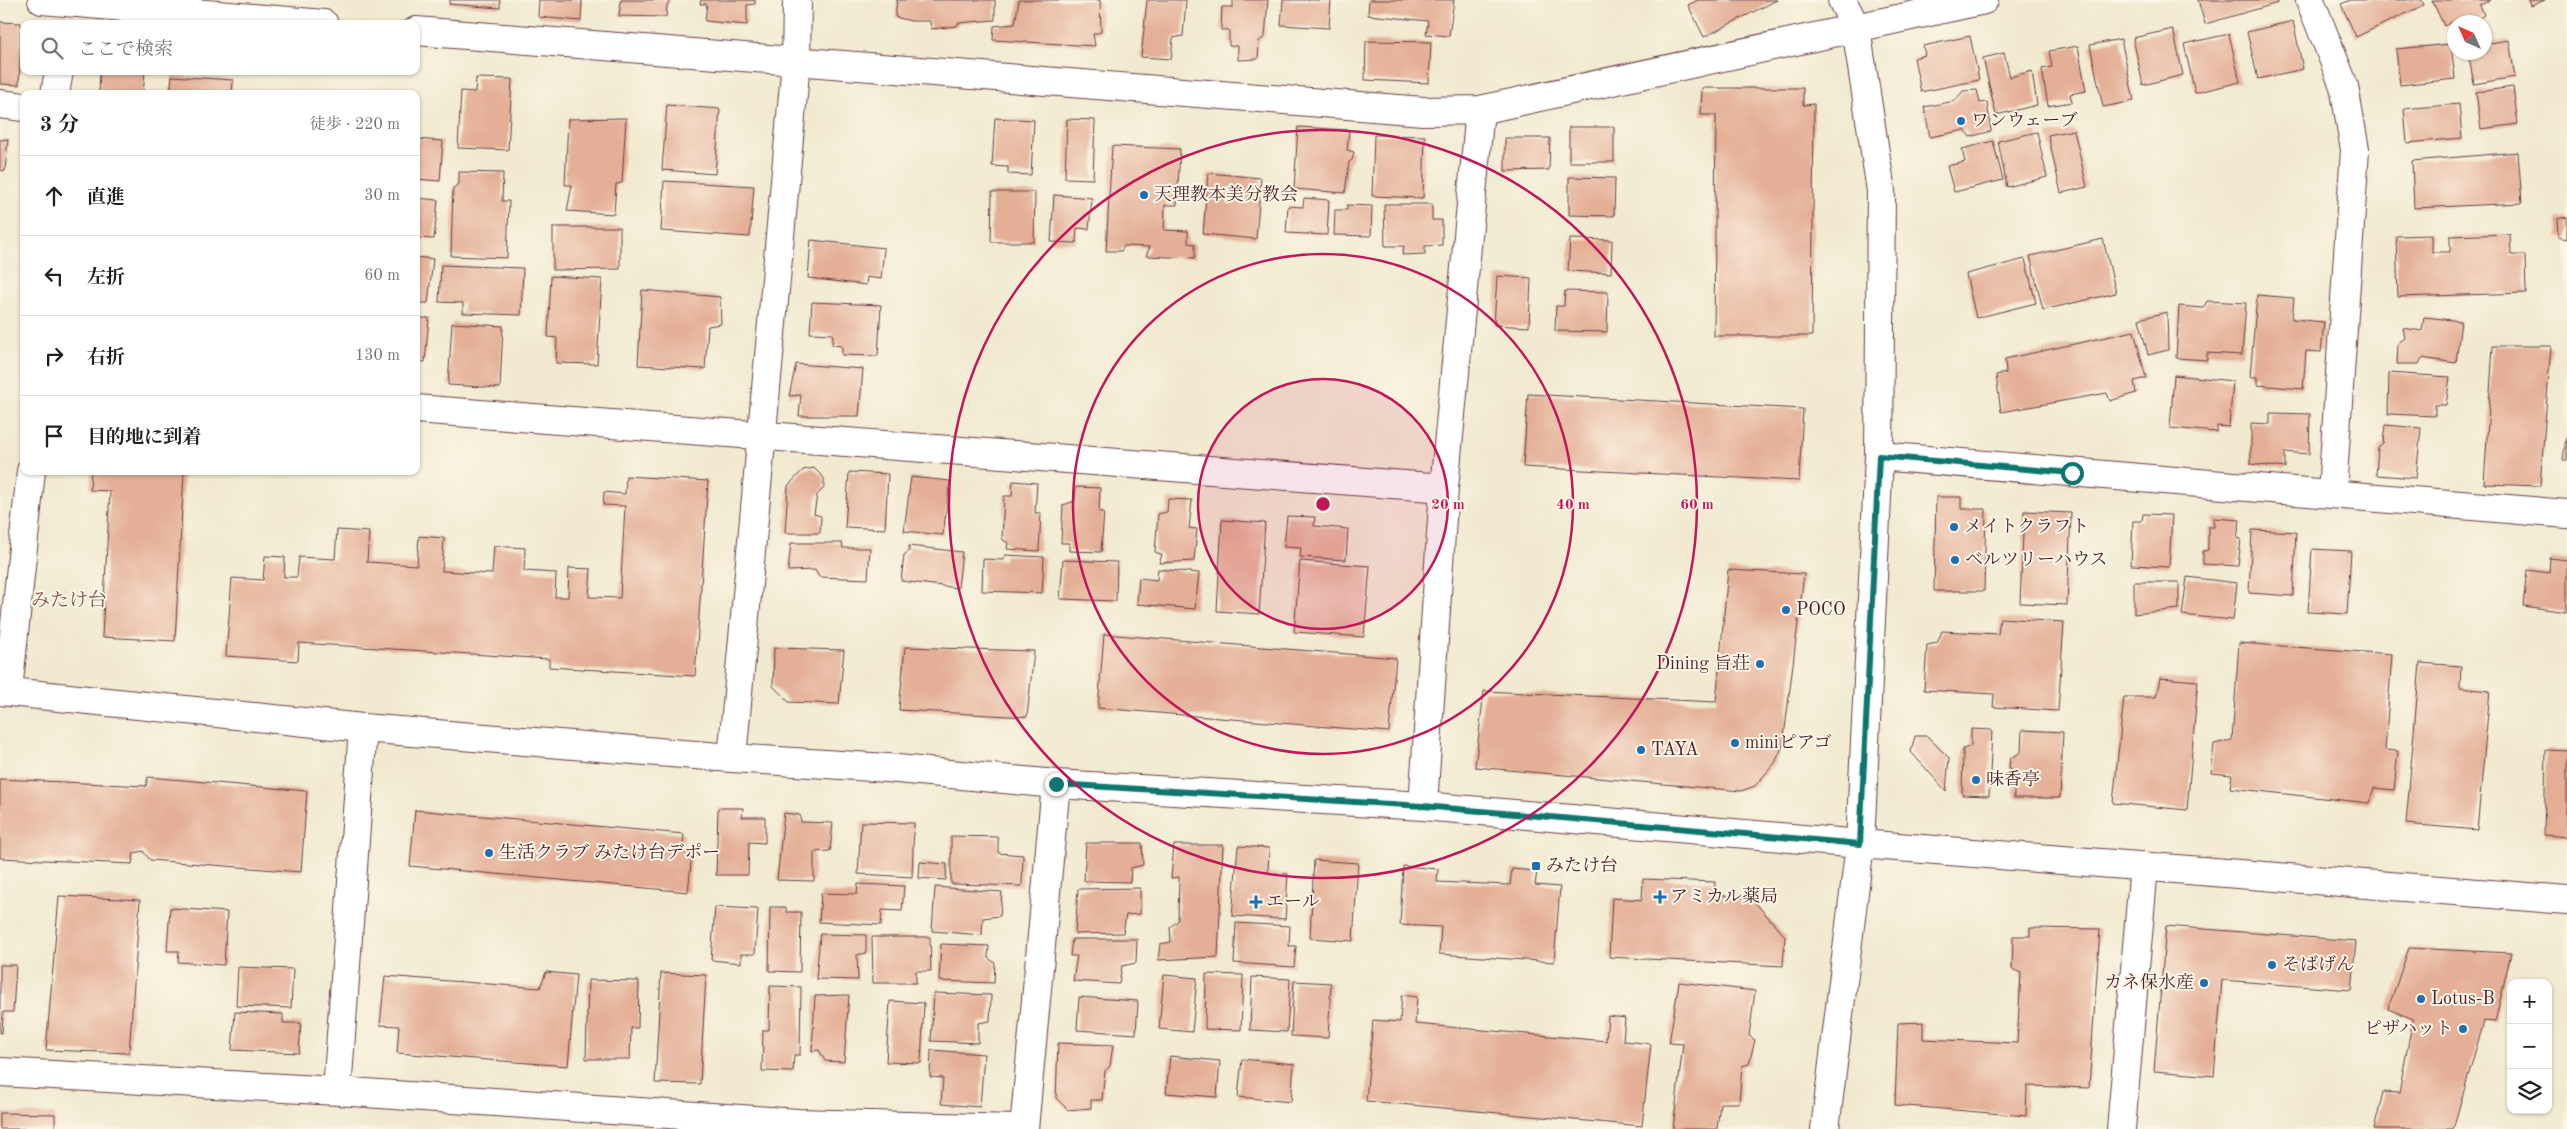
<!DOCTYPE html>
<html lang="ja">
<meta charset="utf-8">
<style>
body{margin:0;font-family:"Old Standard TT","Noto Serif JP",serif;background:#f2f2f2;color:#202124}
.controls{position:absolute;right:15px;bottom:15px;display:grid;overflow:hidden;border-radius:10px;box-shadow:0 1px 4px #0004}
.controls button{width:45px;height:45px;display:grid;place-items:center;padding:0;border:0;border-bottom:1px solid #e0e0e0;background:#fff;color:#202124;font:25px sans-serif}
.compass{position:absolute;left:2447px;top:15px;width:45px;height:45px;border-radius:50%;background:#fff;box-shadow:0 1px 4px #0004;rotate:315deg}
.stop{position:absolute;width:15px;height:15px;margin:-11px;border:4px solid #0f766e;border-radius:50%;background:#fff}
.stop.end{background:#0f766e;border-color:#fff;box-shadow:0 1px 5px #0008}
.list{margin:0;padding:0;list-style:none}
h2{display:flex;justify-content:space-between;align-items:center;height:65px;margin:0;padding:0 20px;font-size:21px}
h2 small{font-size:16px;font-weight:400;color:#757577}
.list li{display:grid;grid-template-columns:32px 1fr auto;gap:15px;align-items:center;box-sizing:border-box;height:80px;padding:0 20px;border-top:1px solid #e0e0e0}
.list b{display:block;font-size:19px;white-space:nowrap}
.list em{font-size:16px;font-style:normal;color:#757577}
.icon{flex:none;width:28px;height:28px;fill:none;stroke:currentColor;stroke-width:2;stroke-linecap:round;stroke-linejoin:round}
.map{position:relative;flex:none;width:2567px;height:1129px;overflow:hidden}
.search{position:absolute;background:#fff;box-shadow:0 1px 4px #0004;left:20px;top:20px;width:400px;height:55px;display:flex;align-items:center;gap:12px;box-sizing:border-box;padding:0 18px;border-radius:10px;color:#757577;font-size:19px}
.panel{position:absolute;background:#fff;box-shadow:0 1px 4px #0004;left:20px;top:90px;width:400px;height:385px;border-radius:10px}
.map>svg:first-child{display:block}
</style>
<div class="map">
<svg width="2567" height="1129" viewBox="0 0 2567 1129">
<rect width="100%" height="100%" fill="#fcf5e5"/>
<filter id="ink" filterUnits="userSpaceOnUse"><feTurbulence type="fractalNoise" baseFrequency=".02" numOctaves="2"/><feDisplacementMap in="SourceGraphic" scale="10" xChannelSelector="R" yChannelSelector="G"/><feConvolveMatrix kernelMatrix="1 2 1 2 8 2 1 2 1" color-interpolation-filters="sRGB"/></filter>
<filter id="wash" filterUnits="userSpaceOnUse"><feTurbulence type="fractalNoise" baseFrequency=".0096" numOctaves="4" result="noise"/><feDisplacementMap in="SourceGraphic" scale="20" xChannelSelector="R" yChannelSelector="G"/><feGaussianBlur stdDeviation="1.12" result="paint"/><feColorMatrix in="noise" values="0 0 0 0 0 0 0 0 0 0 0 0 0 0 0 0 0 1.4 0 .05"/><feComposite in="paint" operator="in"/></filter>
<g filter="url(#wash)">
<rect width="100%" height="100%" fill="#f1ead0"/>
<g id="blocks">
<!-- building -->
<path fill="#e4af96" d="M450,0H500V8L449,4Z
M539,0H582L581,21L538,17Z
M621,0H671L667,5L666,17L619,16Z
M701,0H755V4L747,5V25L705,21L707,4H700Z
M897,0H995V20L958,23L957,26L931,29L930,21H911L895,17Z
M1019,0H1100L1101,32L1093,34L1095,46L993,40L994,26L1015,24Z
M1147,0H1186L1183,36L1173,38L1171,59L1141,57Z
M1233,0H1268L1265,37L1259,41L1258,59L1238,60V46H1229V30H1221L1222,7H1233Z
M1283,0H1331L1329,28L1281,25Z
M1369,0H1454L1449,36L1426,34L1428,21L1368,15Z
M1698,0H1777L1704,37L1688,5Z
M2198,0H2277L2278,3L2205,24Z
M2351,0H2422L2424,5L2356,37L2341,4Z
M2432,0H2490L2480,5L2484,15L2473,22H2462L2460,18L2444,26Z
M2529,0H2545L2531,6Z
M2293,21L2303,69L2258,79L2247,32Z
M0,22L21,23L19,85L0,84Z
M2173,29L2183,75L2143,85L2133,38Z
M2229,34L2240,82L2195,93L2184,44Z
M1970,36L1979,80L1921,92L1914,58L1925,55L1923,46Z
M2121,39L2134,101L2103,107L2090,45Z
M2509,40L2515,77L2474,84L2468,52H2484V44Z
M1366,41L1431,42L1429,83L1365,80Z
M2451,44L2455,79L2400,85L2396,49Z
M2078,46L2086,91L2070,94L2072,102L2048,106L2042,69L2052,67L2049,51Z
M2004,53L2010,77L2032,71L2037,105L1996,115L1983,58Z
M100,71H145L143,94H99Z
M172,76L233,80L232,94H170Z
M476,78L512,79L508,150L458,148L461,91L475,92Z
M2513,87L2518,124L2481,129L2476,92Z
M1702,88H1803V105L1814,104L1812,336H1714L1716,115H1701Z
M1977,90L1980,103L1987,102L1991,131L1970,137L1965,130L1930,137L1924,107L1955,101L1963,91Z
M2459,104L2462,138L2407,143L2404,109Z
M667,105L720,109L715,174L662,170Z
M626,118L622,183L616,184L614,214L567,211L572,185H565L568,119Z
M995,118L1034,120L1031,175L1008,174V167L992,166Z
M1067,119L1095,120L1093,179L1065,178Z
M1298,127L1349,130L1347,150L1354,152L1352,160L1349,162L1345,193L1294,189Z
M1569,127H1614V162H1569Z
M2074,130L2087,187L2061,193L2048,135Z
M2037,132L2047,177L2007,187L1998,141Z
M1374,135L1425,136L1423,198L1372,196Z
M1505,138H1550L1549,170L1505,171Z
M8,139L5,171L0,170V140Z
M416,139L443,141L440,181L416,179Z
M1993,141L2003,180L1954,192L1947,166L1965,162L1962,149Z
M1112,146L1180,149L1177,205H1165L1164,230L1188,231V243L1195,244V258L1146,256L1150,247L1124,246L1121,251H1106Z
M2518,152L2522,203L2414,208L2412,161Z
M459,172L503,173L502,201H509L507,258L451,256L453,188L459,184Z
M1208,173L1261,178L1256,239L1203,234Z
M1569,177L1615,178L1614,216L1569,215Z
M664,181L754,186L750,237L661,231Z
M992,192H1035L1034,242H991Z
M1054,195L1092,198L1089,229L1077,228L1076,243L1051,242Z
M416,198L438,200L434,239L416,238Z
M1304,198L1329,200L1327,235L1286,233L1288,206L1303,207Z
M1384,204H1432V220H1442V245L1425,246V254L1402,255L1404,246H1385Z
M1347,205L1372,206L1371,236L1334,235L1335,210H1347Z
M2567,217V239L2558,237L2557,219Z
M553,227H620V269L553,270Z
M2510,234L2511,255H2525L2526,293L2398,297L2396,236L2432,235V252H2450V236Z
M1570,239L1612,240L1611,273L1568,271Z
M2103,239L2116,293L2043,310L2030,256Z
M811,240L884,248L881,279L867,277L866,285L808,278Z
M416,257L433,259L428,303H416Z
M2025,259L2036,303L1976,318L1966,274Z
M441,265L523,268L521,315L463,313V303L439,302Z
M551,276L602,279L597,364L556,363L557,338L548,337Z
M1497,276L1531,278L1529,327L1494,325Z
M642,290L720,297L721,324L708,326L705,369L638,365Z
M1565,291L1608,292L1607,332L1555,331L1556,306H1564Z
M2257,295L2294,298L2292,319L2324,322L2321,352L2306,351L2303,389L2257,385V377H2250Z
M2207,301L2246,303L2242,355L2207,353V360L2176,358L2179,306L2203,308Z
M812,302L881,305L878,356L842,355V346L832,345L833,334L810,333Z
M2167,312L2168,350L2148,355L2139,319Z
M2424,317L2461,321L2456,363L2422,358L2419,364H2397L2398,343L2405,338L2403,328L2422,331Z
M416,318H429L425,362L416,361Z
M452,323L503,326L500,388L448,385Z
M2134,331L2146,378L2134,381L2136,393L2110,401L2107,393L2001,412L1996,375L2006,373L2005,359Z
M2493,346H2551L2540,486L2484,484Z
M796,364L863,369L859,416H799L801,395L789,396Z
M2389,373L2450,377L2446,405H2435V416L2388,414Z
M2174,375L2233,381L2229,427L2217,426V432L2170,428Z
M1528,394L1803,409L1799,481L1523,467Z
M2270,413L2310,414L2309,454L2285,452V468L2251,464V423L2270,424Z
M2385,425L2421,428L2416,478L2376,475L2378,447L2383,443Z
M2566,438H2567V460H2563Z
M814,468L824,478V488L817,495L814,514L821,516L820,533H785L788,486L803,470Z
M91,471H184L175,641L102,637L110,491L90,490Z
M849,472L888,474L885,529L845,527Z
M626,476L708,481L695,676L549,667V659L299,643L298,661L226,656L232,578L263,580L265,556L285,557L284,577H297L299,557L335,559L337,530L369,532L367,562L417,565L419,536L444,538L442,571L492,574L494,546L525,548L524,571L556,573L555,597H568L569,568L591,569L589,597L620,598L625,506L603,505L604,492L625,494Z
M911,477L950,481L943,535L904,531Z
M1013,481L1037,483L1035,513H1041L1039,551L1007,549L1008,543L1002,539L1004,496H1012Z
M1076,487L1100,488L1099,512H1104L1101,552L1069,551V543H1061L1063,505L1075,501Z
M1936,497H1961V509H1986L1984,591H1934Z
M1168,499L1192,500L1189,528L1197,529L1194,561L1159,563L1162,555L1155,552L1158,514L1167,512Z
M2024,511L2071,513L2067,605L2020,603Z
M2143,514L2172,515L2169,567L2131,565L2133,521H2142Z
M1287,516L1315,517L1314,526L1348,529L1346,560L1300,557L1301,548L1284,547Z
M2213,518L2240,520L2237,538L2241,539L2238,566L2203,564V551L2208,550V527H2214Z
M1222,520L1265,523L1259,614L1217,611Z
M2252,530L2296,532L2293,596L2249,593Z
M791,543H842L843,548H870L868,579L819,577L815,570L788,571Z
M909,546L962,552L958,588L901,581L904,555L909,551Z
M2312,549L2351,551L2347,614L2308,612Z
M1005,555L1044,557L1042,593L982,591L983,559L1004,560Z
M2550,558L2567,560V612L2523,606L2527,570L2549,573Z
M1063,560L1117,562L1116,601L1060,599Z
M1300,561L1370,566L1364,637L1294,632Z
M1158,569L1199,573L1195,609L1137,604L1139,578L1157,580Z
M1728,570L1804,574L1783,745L1775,763L1755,786L1741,791L1475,767L1484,691L1716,702Z
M2187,577L2237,583L2233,620L2182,615Z
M2134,582H2179V609L2134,614Z
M2000,618L2064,622L2058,711L1993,707L1994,694L1924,690L1927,645L1937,643L1942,631L1998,634Z
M1104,634L1396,658L1389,732L1098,708Z
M2239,643L2392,654L2385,750L2398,751L2394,790L2374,788L2369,803L2230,788L2232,775L2211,773L2214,744L2232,740Z
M905,647L1034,651L1027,717L899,710Z
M774,648L844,650L839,704L789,702L773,686Z
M2420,663L2461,666L2460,688L2490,691L2477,830L2406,824Z
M2160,678L2198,681L2187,810L2113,803L2124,697H2156Z
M1971,729L1992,730L1989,796L1962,795L1963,749L1971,746Z
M2022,730L2063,732L2060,798H2014V775L2009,767L2010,759L2021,752Z
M1915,736H1927L1949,758L1946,791L1911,752Z
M2546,750L2567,751V837L2544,835Z
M148,777L307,791L301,872L150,860L143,851L134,853L132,864L0,858V779L146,786Z
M718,808H743L742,817H765V843L749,842L748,875H716Z
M415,810L684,834L682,853L692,854L688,892L410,866Z
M784,813L800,815L801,822L833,823L830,851L814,852V881L777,880Z
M861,822L914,823L912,877L858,874Z
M951,836L998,837V853L1023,855L1022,886L951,884Z
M1086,843H1142L1143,865L1131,868L1130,882L1084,881Z
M1174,845H1223L1218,957L1158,960L1160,944L1171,942L1170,927L1178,921L1179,877L1171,878Z
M1238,846L1269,848L1268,873L1288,874L1285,919L1232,916Z
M1314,860L1358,863L1353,941L1310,938Z
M920,862L947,864L946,880L919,878Z
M1403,866L1438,869L1437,882L1510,885L1512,869L1537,871L1535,885L1560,887L1554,962L1439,954L1441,927L1400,925Z
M1643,879L1715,882L1714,895L1751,898L1785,936L1783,966L1609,957L1612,898L1642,900Z
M858,884L904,886L902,911L882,910L881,925L819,922L821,893L857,894Z
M935,887L1002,892L1000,916L983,918L982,935L932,931Z
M1140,888V914L1126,915L1123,933L1075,934L1078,889Z
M59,896L140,900L129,1053L46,1050Z
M715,907L758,909L755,954H741V963L711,960Z
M770,907H786V912H801L800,972L769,971Z
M170,908L227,912L224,965L178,962L179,951H167Z
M1236,923L1290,926L1289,946H1296L1294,967L1234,963Z
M2166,926L2356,941L2351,990L2222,980L2214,1076L2154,1071Z
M2030,928L2100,929L2089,1088L2027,1086L2026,1116L1895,1105L1898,1023L1923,1022V1039L2017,1043L2021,973L2012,969L2013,936H2030Z
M820,934L866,935V953L857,955L858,980L816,979Z
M872,937H930L931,971H916V983H873Z
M1072,939H1137L1136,963L1122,966L1119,984L1073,981L1077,956H1070Z
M941,944L989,946L988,958L995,963L994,983L939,981Z
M2409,948L2511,953L2495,1022L2484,1021L2453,1129H2374L2383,1092L2399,1093L2413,1019L2388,1009Z
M0,965H16L13,1012H3L2,1033H0Z
M238,967L293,969L291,1008L236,1006Z
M546,972L576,975L568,1066L397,1053L399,1026L380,1025L385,976L540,988Z
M661,973L706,975L700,1084L655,1083Z
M1206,974L1243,975L1241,1030L1205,1029Z
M1164,975L1197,978L1192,1032L1159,1029Z
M1252,977L1290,979L1287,1032L1250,1030Z
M588,980L639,981L638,1028H631L630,1059H586Z
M1294,981L1331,983L1328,1038L1291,1036Z
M1679,982L1755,991L1749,1036L1755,1040L1749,1064L1742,1066L1739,1103H1720L1717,1129H1673L1683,1044L1669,1043Z
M770,986L801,987L800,1055H794L793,1072L762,1071L763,1030H769Z
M934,993L991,995L990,1021L978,1023V1043L931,1041Z
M849,995L844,1062L825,1061L819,1050L812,1051L815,996Z
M1402,995L1417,997L1415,1024L1606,1041L1608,1016L1625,1018L1623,1041L1651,1044L1642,1126L1366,1101L1373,1020L1400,1022Z
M1079,997L1138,1001L1136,1034L1077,1030Z
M890,1001L924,1003L921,1063L886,1062Z
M235,1012L283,1014V1023H301L299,1053L232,1050Z
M1058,1043L1113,1045L1110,1066L1105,1071L1102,1100H1091V1108L1068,1110L1056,1098Z
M931,1050L984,1054L980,1107L941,1104L943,1078L930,1077Z
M1170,1056L1220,1061L1217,1097L1166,1093Z
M1242,1059L1294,1064L1291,1102L1238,1097Z
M0,1113L55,1114V1129H0Z"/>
</g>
</g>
<g filter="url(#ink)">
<use href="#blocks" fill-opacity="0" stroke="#633d44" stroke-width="1"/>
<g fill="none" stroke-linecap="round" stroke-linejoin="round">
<!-- minor casing -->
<g stroke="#633d44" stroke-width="30">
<path id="minor" d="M42,0L324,24
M2310,0L2344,86L2355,150L2332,492
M416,31L1423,111L1480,110L1984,0
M55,94L59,71
M0,104L24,107
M416,409L1444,488
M1879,456L2567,514
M0,691L363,728L732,758L887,768L1056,784L1423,806L1860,844L2567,900
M8,691L31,471
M732,758L796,62L797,0
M1423,806L1444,488L1480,110
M0,1072L337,1091L798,1123L1014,1129
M337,1091L363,728
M1024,1129L1056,784
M1825,1129L1860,844L1879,456L1881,191L1856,28L1842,0
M2121,1129L2144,866"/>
</g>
<!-- minor -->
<use href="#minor" stroke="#fff" stroke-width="28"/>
</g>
</g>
<g fill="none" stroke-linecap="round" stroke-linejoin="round" filter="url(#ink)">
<!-- route -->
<path stroke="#0f766e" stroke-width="6" d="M1056,784L1423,806L1860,844L1879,456L2072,473"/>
</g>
<!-- distance rings -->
<circle cx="1323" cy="504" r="125" fill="#c2185b" fill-opacity=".12"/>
<g fill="none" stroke="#c2185b" stroke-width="2.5">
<circle cx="1323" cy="504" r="125"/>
<circle cx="1323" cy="504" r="250"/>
<circle cx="1323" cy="504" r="374"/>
</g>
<!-- markers -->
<g fill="#1f6fb2" stroke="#fcf5e5" stroke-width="2">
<circle cx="1961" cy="121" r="5"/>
<circle cx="1144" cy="195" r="5"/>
<circle cx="1954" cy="527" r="5"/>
<circle cx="1955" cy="560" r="5"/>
<circle cx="1786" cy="610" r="5"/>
<circle cx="1760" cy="664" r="5"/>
<circle cx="1735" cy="743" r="5"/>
<circle cx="1641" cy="750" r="5"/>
<circle cx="1976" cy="780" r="5"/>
<circle cx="489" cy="853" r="5"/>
<rect x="1531" y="861" width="10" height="10" rx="2.5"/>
<path d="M1657.5 889.5h5v5h5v5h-5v5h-5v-5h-5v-5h5z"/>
<path d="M1253.5 894.5h5v5h5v5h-5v5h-5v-5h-5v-5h5z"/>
<circle cx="2272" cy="965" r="5"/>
<circle cx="2204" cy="983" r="5"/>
<circle cx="2421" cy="999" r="5"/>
<circle cx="2463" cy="1029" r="5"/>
</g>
<g text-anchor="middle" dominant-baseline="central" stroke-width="4" stroke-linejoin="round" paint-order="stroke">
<!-- poi labels -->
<g font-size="18" fill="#4a1f2b" stroke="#fcf5e5" text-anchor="start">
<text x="1971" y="121">ワンウェーブ</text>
<text x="1154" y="195">天理教本美分教会</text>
<text x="1964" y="527">メイトクラフト</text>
<text x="1965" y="560">ベルツリーハウス</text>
<text x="1796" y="610">POCO</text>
<text x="1750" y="664" text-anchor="end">Dining 旨荘</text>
<text x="1745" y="743">miniピアゴ</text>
<text x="1651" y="750">TAYA</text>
<text x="1986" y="780">味香亭</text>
<text x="499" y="853">生活クラブ みたけ台デポー</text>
<text x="1546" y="866">みたけ台</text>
<text x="1670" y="897">アミカル薬局</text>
<text x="1266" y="902">エール</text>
<text x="2282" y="965">そばげん</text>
<text x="2194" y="983" text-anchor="end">カネ保水産</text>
<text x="2431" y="999">Lotus-B</text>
<text x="2453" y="1029" text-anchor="end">ピザハット</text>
</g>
<!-- neighbourhood labels -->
<g font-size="19" fill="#805150" stroke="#fcf5e5">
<text x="69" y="601">みたけ台</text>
</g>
</g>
<circle cx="1323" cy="504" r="8" fill="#c2185b" stroke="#fcf5e5" stroke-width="2.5"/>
<g font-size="15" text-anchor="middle" font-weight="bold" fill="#c2185b" stroke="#fcf5e5" stroke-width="4" stroke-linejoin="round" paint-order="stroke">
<text x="1448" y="509">20 m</text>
<text x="1573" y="509">40 m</text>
<text x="1697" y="509">60 m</text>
</g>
</svg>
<div class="controls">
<button>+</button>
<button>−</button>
<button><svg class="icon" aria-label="layers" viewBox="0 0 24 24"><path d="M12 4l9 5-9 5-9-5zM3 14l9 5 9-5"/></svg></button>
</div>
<svg class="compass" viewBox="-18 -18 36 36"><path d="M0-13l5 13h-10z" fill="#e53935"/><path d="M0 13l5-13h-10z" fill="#757577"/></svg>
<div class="stop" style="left:2072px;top:473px"></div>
<div class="stop end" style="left:1056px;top:784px"></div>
<div class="search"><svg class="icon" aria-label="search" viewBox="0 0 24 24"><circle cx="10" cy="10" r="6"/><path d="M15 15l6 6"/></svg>ここで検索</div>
<section class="panel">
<h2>3 分<small>徒歩 · 220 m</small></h2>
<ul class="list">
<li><svg class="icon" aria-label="ahead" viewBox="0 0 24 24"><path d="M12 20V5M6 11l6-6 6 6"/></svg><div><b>直進</b></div><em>30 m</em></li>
<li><svg class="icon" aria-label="left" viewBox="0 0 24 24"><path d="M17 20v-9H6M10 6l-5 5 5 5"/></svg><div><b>左折</b></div><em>60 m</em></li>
<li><svg class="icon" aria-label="right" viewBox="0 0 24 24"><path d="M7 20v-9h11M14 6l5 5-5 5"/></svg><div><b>右折</b></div><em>130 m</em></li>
<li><svg class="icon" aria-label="arrive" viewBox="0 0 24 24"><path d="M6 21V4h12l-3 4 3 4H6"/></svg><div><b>目的地に到着</b></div></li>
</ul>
</section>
</div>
